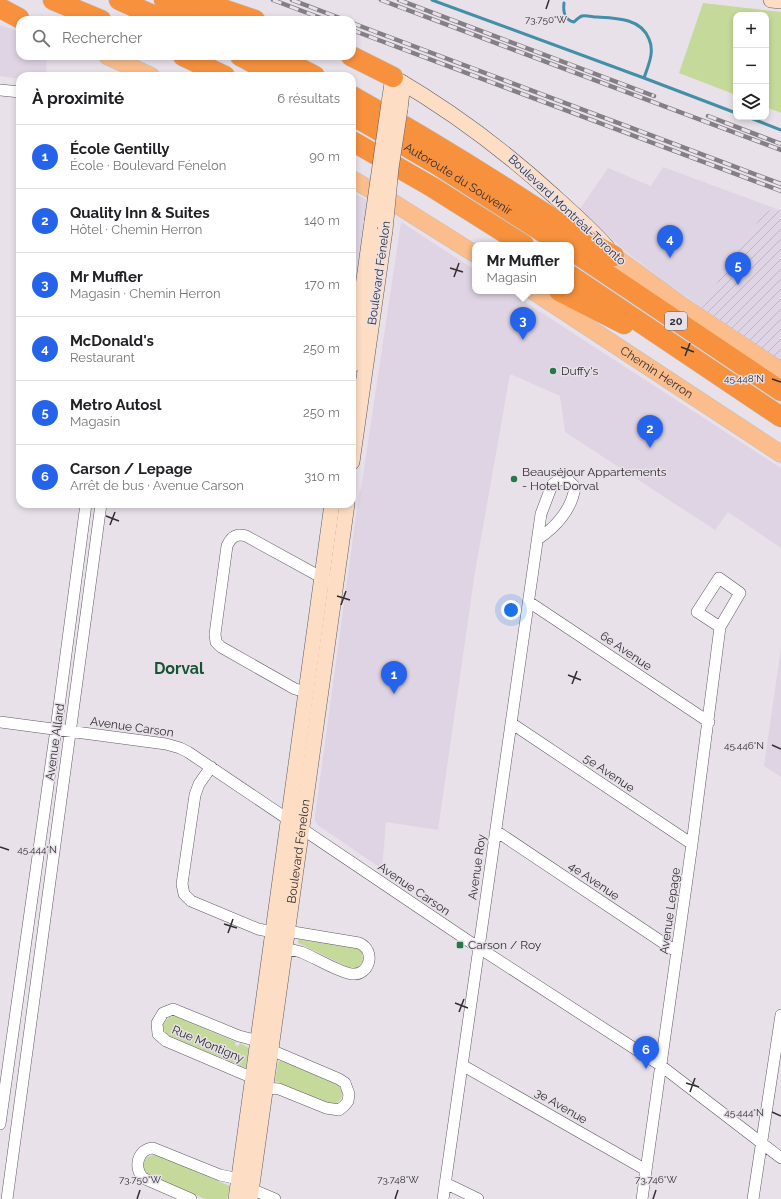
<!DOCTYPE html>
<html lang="fr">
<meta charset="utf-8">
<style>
body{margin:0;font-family:Raleway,sans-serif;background:#f6f6f6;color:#202124}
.controls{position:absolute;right:12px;top:12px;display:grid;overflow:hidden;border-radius:8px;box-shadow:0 2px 6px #0003}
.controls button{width:36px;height:36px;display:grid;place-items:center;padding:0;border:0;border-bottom:1px solid #e0e0e0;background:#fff;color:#202124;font:20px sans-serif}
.you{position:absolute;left:511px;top:610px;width:14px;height:14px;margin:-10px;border:3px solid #fff;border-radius:50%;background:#1a73e8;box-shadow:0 0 0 6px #1a73e833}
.badge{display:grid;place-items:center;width:26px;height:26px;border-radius:50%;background:#2563eb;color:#fff;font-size:13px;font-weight:700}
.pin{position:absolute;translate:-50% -33px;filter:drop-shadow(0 1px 2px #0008)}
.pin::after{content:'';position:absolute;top:21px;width:14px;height:12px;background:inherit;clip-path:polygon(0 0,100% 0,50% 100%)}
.popup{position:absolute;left:472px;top:242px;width:102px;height:52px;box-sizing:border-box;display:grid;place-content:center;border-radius:8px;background:#fff;filter:drop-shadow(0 1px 3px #0005);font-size:13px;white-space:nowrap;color:#757577}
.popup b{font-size:15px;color:#202124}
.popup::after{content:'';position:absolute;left:50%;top:100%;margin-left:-8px;border:8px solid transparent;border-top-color:#fff}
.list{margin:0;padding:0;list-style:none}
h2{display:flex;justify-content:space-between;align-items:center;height:52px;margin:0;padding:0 16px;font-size:17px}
h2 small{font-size:13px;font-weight:400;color:#757577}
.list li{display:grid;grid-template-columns:26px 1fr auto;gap:12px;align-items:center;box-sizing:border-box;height:64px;padding:0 16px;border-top:1px solid #e0e0e0}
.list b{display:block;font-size:15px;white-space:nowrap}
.list p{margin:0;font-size:13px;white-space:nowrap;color:#757577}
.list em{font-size:13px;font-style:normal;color:#757577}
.icon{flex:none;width:22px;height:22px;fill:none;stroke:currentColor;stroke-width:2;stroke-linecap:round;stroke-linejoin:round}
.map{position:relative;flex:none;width:781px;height:1199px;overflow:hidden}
.search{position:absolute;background:#fff;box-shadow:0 2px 6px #0003;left:16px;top:16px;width:340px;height:44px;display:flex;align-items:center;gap:10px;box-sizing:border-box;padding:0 14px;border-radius:12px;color:#757577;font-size:15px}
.panel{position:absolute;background:#fff;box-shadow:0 2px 6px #0003;left:16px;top:72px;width:340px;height:436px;border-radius:12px}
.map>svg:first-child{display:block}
</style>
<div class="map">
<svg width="781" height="1199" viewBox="0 0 781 1199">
<defs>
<pattern id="industrial-furrows" width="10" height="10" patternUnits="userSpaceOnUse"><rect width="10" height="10" fill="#dfd4e3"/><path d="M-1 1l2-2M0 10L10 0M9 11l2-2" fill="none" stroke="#c0b6c3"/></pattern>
</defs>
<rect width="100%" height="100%" fill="#e8e1ea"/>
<!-- built -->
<path fill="#dfd4e3" d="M0,25L20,32V56H47L46,76H20V79L0,76Z
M663,167L777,209L765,211L701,307L665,282L625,251L580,209L608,168L651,186Z
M352,192L369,201L352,320Z
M401,222L475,270V291H508L781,468V548L728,512L715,530L565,432L560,396L510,374L475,572L438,830L386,822L382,869L319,826L315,821V816L359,493L361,489Z
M781,648V777L764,766Z"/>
<!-- industrial -->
<path fill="url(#industrial-furrows)" d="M777,209L781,211V361L701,307L765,211Z"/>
<!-- grass -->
<path fill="#c5da9a" d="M703,3L781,12V113L766,107V15H736V95L679,73Z
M298,939L358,948C363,952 364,957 362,963L356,968L348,967L298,943Z
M175,1016L236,1042L235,1045L238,1046L240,1043L249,1048L246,1068L165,1034L163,1024L169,1017Z
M280,1061H283L336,1084C345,1090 344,1099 335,1104H328L275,1081L278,1062Z
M153,1155L159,1156L230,1186L227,1199H205L149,1175L144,1169C143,1162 145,1157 153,1155Z"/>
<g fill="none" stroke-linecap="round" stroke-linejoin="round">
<!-- stream -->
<path stroke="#438fa7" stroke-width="3" d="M432,0L644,78
M564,3C563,12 564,20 574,22C576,20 579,17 582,16C586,15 593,17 597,17C615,18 641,18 649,39C655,52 648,66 644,78L736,113
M748,117L781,130"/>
<!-- street casing -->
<g stroke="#5f5a61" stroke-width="12">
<path id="street" d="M0,90L20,92
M529,602L709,722
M307,692L295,689L221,647L216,642L215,634L227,546C231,537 237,533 246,536L328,581
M0,722L166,744L180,748L188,752L467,940L660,1065L781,1158
M511,723L692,844
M211,767L199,784L195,795L182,884L184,894L191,901L258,929L273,932
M496,831L677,952
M285,952L293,950L301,952C314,957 340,973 352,974C369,976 377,951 359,943L287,931
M462,1065L646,1170
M253,1078L166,1041L158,1034L157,1023L163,1013L173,1009L239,1036L258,1041
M265,1088L279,1089L326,1108L339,1110L345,1105L348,1101L349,1094L345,1083L339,1079L271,1050
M0,1124L56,729L86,504
M445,1183L478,1199
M251,1189L275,1199
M7,1199L101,504
M191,1199L143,1178C133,1167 138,1149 153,1148L220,1175L239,1179
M443,1199L541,514L552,485L560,479L568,480L575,487C572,509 556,527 538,539
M642,1199L692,844L720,627L740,593L719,578L697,612L720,627
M753,1199L781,1015"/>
</g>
<!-- secondary casing -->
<g stroke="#5f5a61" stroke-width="16">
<g id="secondary">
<path d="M771,0L781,1"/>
<path d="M389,103L393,77C453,112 503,149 554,196C573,213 591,229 607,247"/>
<path d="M400,109L403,83"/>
<path d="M352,365L372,222"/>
<path d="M352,462L385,230"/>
<path d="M236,1199L332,504"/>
<path id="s1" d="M250,1199L347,504"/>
</g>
</g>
<!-- primary casing -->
<g stroke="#c1c0c1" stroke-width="18">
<g id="primary">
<path d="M107,56L151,76"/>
<path d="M352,179L397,205L475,254"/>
<path d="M614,256L681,305L781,371"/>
<path id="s2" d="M533,291L781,454"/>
</g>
</g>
<!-- highway casing -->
<g stroke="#c1c0c1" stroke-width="21">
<g id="highway">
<path d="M53,0L101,20"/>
<path d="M119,0L164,20"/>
<path d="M164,0L203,20"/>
<path d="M196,0L255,20"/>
<path d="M0,8L19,18"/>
<path d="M183,56L225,76"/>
<path d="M240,56L278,76"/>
<path d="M276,56L315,76"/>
<path d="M351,56L393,77"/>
<path d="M352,96C402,124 452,154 501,185C538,209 575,234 614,256"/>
<path id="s3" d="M352,115L436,164L563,245"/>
<path d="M352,141L432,187L524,245"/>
<path d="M571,250L781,391"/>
<path d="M571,276L781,417"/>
<path d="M559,291L624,324"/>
</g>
</g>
<!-- street -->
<use href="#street" stroke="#fff" stroke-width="11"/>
<!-- secondary -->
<use href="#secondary" stroke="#fddec5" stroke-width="15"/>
<!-- primary -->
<use href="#primary" stroke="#fabd8b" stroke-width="17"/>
<!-- highway -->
<use href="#highway" stroke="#f7913e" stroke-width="20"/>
<!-- rail casing -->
<g stroke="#847f85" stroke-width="4.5">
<path id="rail" d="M273,0L326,20
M292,0L345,20
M381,0L781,150
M399,0L654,96
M352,23L781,184
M352,30L781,191
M708,116L781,144"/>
</g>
<!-- rail -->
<use href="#rail" stroke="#e8e1ea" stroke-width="3" stroke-dasharray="9" stroke-linecap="butt"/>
<!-- secondary-bridge casing -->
<g stroke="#5f5a61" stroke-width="16" stroke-linecap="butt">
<path id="secondary-bridge" d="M372,222L389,103
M385,230L391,168L400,109"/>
</g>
<!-- secondary-bridge -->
<use href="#secondary-bridge" stroke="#fddec5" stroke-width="15"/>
</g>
<!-- ticks -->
<path fill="none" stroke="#302e31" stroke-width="1.5" d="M546,9L549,0M450,268L463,272M454,277L459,263M681,347L694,352M685,356L690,343M772,379L781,382M106,516L119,521M110,525L115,512M337,596L350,600M341,605L346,591M568,675L581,680M572,684L577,671M772,745L781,749M0,847L9,850M224,924L237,928M228,933L233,919M455,1003L468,1008M459,1012L464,999M686,1083L699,1087M690,1092L695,1078M772,1112L781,1116M137,1199L140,1190M395,1199L398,1190M653,1199L656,1190"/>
<!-- markers -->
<g fill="#23794c" stroke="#e8e1ea" stroke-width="1.5">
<circle cx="553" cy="371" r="4"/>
<circle cx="514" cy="479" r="4"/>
<rect x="456" y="941" width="8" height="8" rx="2"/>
</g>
<g text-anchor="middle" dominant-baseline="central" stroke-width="3" stroke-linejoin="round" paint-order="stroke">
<!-- shield labels -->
<rect fill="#e8e1ea" stroke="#676468" stroke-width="1" x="665" y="312" width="22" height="18" rx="3"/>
<g font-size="11" font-weight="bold" fill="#302e31">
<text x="676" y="321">20</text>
</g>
<!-- street labels -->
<g font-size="12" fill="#302e31" stroke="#e8e1ea">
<text stroke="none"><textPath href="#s3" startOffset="124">Autoroute du Souvenir</textPath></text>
<text transform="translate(567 210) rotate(43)">Boulevard Montréal-Toronto</text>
<text transform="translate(379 273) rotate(-82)">Boulevard Fénelon</text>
<text stroke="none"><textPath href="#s2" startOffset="148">Chemin Herron</textPath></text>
<text transform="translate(626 651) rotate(34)">6e Avenue</text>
<text transform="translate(132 727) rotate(8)">Avenue Carson</text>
<text transform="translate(55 742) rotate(-82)">Avenue Allard</text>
<text transform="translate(609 773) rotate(34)">5e Avenue</text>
<text stroke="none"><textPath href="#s1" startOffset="351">Boulevard Fénelon</textPath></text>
<text transform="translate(477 867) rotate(-82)">Avenue Roy</text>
<text transform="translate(594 881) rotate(34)">4e Avenue</text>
<text transform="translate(414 889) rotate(34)">Avenue Carson</text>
<text transform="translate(670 911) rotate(-82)">Avenue Lepage</text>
<text transform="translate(208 1044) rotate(23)">Rue Montigny</text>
<text transform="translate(561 1106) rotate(30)">3e Avenue</text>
</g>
<!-- poi labels -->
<g font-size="12" fill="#302e31" stroke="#e8e1ea" text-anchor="start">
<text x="561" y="371">Duffy's</text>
<text x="522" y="472">Beauséjour Appartements<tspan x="522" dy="14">- Hotel Dorval</tspan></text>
<text x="468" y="945">Carson / Roy</text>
</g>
<!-- district labels -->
<g font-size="16" font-weight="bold" fill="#195334" stroke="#e8e1ea">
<text x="179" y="668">Dorval</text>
</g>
</g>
<g font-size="10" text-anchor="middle" fill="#302e31" stroke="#e8e1ea" stroke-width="3" stroke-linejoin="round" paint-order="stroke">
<text x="546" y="23">73.750°W</text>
<text x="744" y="382">45.448°N</text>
<text x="744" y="749">45.446°N</text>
<text x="37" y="853">45.444°N</text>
<text x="744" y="1116">45.444°N</text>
<text x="140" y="1183">73.750°W</text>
<text x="398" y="1183">73.748°W</text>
<text x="656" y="1183">73.746°W</text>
</g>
</svg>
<div class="controls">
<button>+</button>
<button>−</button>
<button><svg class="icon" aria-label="layers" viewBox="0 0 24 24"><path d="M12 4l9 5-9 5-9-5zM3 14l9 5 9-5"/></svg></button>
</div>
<div class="you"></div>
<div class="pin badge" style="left:394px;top:694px">1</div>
<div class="pin badge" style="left:650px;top:448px">2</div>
<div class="pin badge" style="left:523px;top:340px">3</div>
<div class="popup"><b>Mr Muffler</b>Magasin</div>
<div class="pin badge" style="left:670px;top:258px">4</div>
<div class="pin badge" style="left:738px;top:285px">5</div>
<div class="pin badge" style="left:646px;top:1069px">6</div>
<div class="search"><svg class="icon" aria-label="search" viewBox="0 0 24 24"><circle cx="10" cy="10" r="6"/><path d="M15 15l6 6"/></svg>Rechercher</div>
<section class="panel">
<h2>À proximité<small>6 résultats</small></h2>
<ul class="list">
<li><span class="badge">1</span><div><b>École Gentilly</b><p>École · Boulevard Fénelon</p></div><em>90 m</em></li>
<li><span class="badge">2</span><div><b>Quality Inn &amp; Suites</b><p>Hôtel · Chemin Herron</p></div><em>140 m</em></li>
<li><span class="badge">3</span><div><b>Mr Muffler</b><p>Magasin · Chemin Herron</p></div><em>170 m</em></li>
<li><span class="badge">4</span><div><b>McDonald's</b><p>Restaurant</p></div><em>250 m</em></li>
<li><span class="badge">5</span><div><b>Metro Autosl</b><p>Magasin</p></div><em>250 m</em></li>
<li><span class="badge">6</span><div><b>Carson / Lepage</b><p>Arrêt de bus · Avenue Carson</p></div><em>310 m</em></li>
</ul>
</section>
</div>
